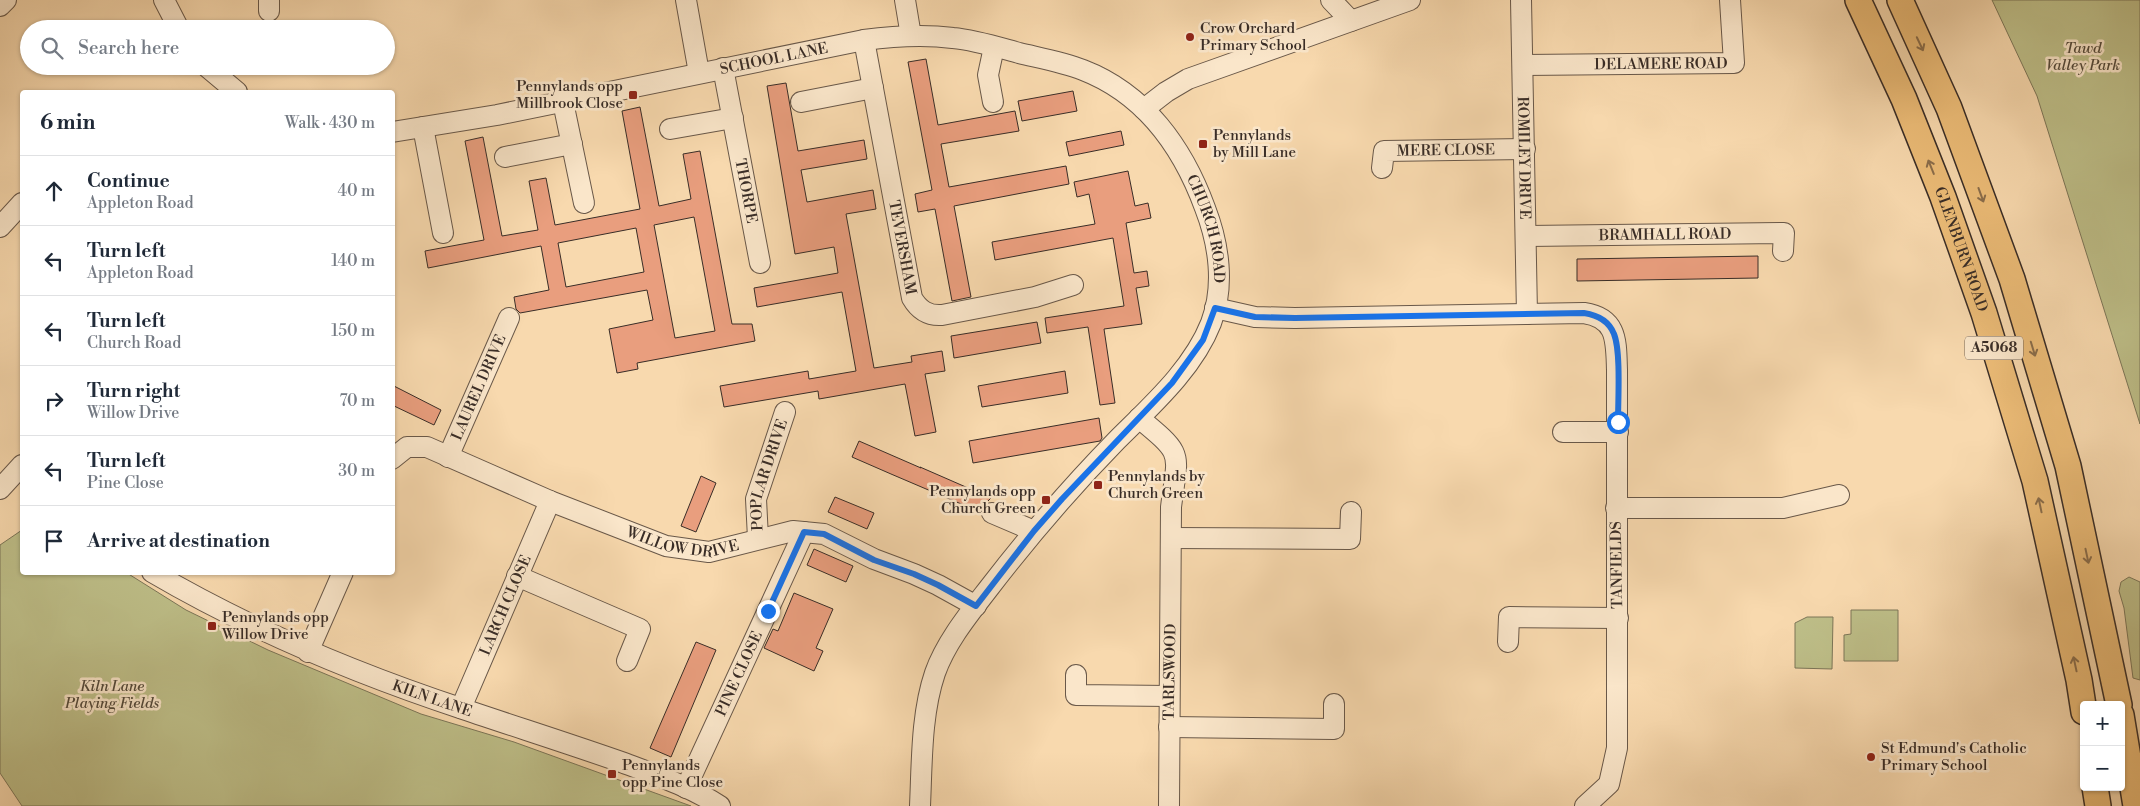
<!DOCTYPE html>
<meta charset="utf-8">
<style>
body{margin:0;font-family:"Libre Bodoni",serif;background:#f6f6f7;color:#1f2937}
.controls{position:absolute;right:15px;bottom:15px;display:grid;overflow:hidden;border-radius:5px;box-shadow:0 1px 4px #0004}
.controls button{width:45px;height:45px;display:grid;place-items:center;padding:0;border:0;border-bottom:1px solid #e0e1e3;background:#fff;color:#1f2937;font:25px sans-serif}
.stop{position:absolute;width:15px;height:15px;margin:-11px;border:4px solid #1a73e8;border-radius:50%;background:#fff}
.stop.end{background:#1a73e8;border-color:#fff;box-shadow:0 1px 5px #0008}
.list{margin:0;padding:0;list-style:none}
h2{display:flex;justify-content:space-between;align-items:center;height:65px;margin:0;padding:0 20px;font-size:21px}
h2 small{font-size:16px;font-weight:400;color:#747a83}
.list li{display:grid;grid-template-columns:32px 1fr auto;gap:15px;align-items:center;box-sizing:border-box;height:70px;padding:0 20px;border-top:1px solid #e0e1e3}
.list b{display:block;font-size:19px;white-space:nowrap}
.list p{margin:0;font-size:16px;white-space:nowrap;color:#747a83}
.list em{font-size:16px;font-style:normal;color:#747a83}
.icon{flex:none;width:28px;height:28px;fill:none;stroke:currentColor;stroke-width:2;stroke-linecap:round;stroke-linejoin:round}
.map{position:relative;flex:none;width:2140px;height:806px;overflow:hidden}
.search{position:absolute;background:#fff;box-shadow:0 1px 4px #0004;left:20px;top:20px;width:375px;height:55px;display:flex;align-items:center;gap:12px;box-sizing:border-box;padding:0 18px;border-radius:28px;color:#747a83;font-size:19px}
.panel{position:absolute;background:#fff;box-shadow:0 1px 4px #0004;left:20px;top:90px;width:375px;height:485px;border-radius:5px}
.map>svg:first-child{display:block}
</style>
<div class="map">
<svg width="2140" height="806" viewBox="0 0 2140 806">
<rect width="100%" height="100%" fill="#f8d9ae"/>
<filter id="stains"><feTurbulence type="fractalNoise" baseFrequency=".004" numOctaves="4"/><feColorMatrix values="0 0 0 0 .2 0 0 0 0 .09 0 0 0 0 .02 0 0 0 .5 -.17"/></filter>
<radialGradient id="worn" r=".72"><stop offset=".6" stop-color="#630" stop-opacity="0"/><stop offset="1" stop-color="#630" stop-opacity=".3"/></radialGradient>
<!-- green -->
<path fill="#bebf89" stroke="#7c7658" d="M1992,0H2140V424L2037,96Z
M22,530V572L127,573L186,610L268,650L421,714L514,742L691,806H22L0,773V545Z
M2129,577L2140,582V680L2133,678L2124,608L2119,591L2121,582Z
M1851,610H1898V661H1844V635L1851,634Z
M1807,617H1833L1832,669L1795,668V623Z"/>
<!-- building -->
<path fill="#e99e7e" stroke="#392d27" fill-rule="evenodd" d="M926,59L938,125L1015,111L1019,131L941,144L949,187L1066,166L1069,184L954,206L971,297L952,301L935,209L918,212L915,194L932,190L908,62Z
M786,83L798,151L864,140L867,159L801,170L807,202L873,190L876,209L846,214L874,368L912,362L911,356L942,351L945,371L925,374L936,432L915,436L905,384L819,399L818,391L724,407L720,386L808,371L809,379L856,371L842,292L757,307L754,288L838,273L834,247L795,254L767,86Z
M1073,91L1077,111L1022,121L1018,101Z
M640,107L659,206L691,199L683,154L700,151L732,324H752L755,341L637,363L638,369L617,373L609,329L653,320L647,290L520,313L516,309L514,297L549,290L541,246L428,268L425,251L484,240L465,141L483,137L502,236L538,230L529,181L546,178L555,225L640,209L622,111ZM694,217L715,331L675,338L654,225ZM636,228L644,272L566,287L558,243Z
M1121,131L1124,145L1069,156L1066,142Z
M1128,171L1135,206L1148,203L1151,218L1126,223L1134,273L1147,271L1149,286L1136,288L1142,324L1104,329L1115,403L1100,405L1088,327L1047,333L1045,318L1124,306L1113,238L995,260L992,242L1095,224L1089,194L1077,197L1074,182Z
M1758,256V278L1577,281V259Z
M1037,322L1041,343L954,358L951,336Z
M1065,371L1068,393L982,407L978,386Z
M392,385L441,410L434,425L392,405Z
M1099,418L1102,438L1100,441L973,463L969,441Z
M859,441L921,468L920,467L991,498L981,508L980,512L891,474L852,457Z
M701,476L716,483L696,532L681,526Z
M835,497L874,513L867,529L828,512Z
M814,549L853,566L846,582L807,565Z
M794,593L833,609L816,648L823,651L814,671L764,648L773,629L778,631Z
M696,642L716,650L671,757L650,748Z"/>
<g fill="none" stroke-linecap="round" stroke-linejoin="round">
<!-- minor casing -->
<g stroke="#695849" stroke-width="22">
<g id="minor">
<path d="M164,0L179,29"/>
<path d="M269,0V11"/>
<path d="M686,0L699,73"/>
<path d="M905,0L911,36"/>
<path d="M1331,0L1351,21"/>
<path id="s1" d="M1521,0L1527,314"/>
<path d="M0,6L6,0"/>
<path id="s2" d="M864,40L912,298C919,310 928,316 942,315L1035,297L1073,285"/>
<path id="s3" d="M1523,65L1734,63L1730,0"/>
<path d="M206,66L237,92"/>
<path id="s4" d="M723,68L760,263"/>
<path d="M563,102L584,203"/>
<path d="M801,102L873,88"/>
<path d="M993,102L988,75L994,47"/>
<path d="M1144,109L1166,92L1188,79L1410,0"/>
<path d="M423,127L443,233"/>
<path d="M670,129L733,118"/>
<path id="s5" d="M392,132L497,115L864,40C894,36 923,34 953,38C975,40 997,47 1019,53C1040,58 1063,62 1083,70C1145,94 1183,148 1205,208C1219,244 1225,286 1211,323C1193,369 1151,406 1117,440C1071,487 1029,536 989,588C969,614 946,642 935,673C921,714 922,763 920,806"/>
<path d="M505,157L572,144"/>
<path id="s6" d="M1382,168L1384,151L1525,149"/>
<path d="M0,227L22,203"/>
<path id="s7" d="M1527,236L1784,233L1783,251"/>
<path d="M1215,308L1255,317L1295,318L1584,313C1618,318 1616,342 1617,370V748L1609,784L1585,806"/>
<path d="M1139,418C1185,456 1178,451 1171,507L1169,806"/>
<path d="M1563,432H1618"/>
<path id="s8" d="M448,457L509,318"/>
<path id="s9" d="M392,459L407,447H427L550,501L666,546L709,552L793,531L824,534L874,559L914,574L938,585L976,606"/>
<path d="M0,489L22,465"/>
<path d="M1616,508H1783L1839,495"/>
<path d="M992,513L1034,531"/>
<path id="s10" d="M758,538L756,499L785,412"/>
<path d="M1171,538L1350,539L1351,512"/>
<path id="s11" d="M152,572C251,630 354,673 463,709C516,727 570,744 624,763C656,775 691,787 720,806"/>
<path d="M517,576L640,629L627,661"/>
<path d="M1508,642L1509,617L1618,618"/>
<path d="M308,652L343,572"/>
<path d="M1076,675V695L1169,696"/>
<path id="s12" d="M461,708L550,501"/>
<path d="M1169,727L1334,729V704"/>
<path id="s13" d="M686,788L804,532"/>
</g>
</g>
<!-- major casing -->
<g stroke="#392d27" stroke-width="28">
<g id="major">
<path id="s14" d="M1858,0L1904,99L1943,197L1984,313L2035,481L2079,680L2084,712"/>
<path d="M1900,0L1949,108L2012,279L2068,466L2119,705"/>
<path d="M2121,715L2136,806"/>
<path d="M2095,787L2098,806"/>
</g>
</g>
<!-- minor -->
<use href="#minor" stroke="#fae6ca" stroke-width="20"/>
<!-- major -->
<use href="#major" stroke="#ecbc77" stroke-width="25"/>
</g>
<!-- one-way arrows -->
<defs><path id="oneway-shaft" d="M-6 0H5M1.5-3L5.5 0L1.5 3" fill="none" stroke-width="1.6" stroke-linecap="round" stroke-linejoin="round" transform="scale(1.25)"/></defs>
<g stroke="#8a6d4b">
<use href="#oneway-shaft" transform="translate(1920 44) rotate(65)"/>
<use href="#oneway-shaft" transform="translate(1931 167) rotate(-112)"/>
<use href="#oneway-shaft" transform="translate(1981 195) rotate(70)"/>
<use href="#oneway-shaft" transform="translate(2033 349) rotate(73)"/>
<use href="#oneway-shaft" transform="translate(2040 505) rotate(-102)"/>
<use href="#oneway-shaft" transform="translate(2087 556) rotate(78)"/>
<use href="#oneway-shaft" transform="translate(2075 664) rotate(-102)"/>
</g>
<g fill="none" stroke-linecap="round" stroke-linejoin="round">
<!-- route -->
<path stroke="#1a73e8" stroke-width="6" d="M768,611L804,532L824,534L874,560L914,574L938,585L976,606L1034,531L1062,499L1172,383L1203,340L1215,308L1255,317L1295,318L1584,313C1597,315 1609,321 1614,334C1621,351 1618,401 1618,422"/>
</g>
<!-- markers -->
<g fill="#8f2418" stroke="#fae6ca" stroke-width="2">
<circle cx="1190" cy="37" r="5"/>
<rect x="628" y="90" width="10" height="10" rx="2.5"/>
<rect x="1198" y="139" width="10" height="10" rx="2.5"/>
<rect x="1093" y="480" width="10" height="10" rx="2.5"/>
<rect x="1041" y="495" width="10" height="10" rx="2.5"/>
<rect x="207" y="621" width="10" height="10" rx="2.5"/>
<circle cx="1871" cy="757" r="5"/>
<rect x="607" y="769" width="10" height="10" rx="2.5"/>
</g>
<g text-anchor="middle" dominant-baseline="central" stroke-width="5" stroke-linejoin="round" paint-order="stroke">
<!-- shield labels -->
<rect fill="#fae6ca" stroke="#736458" stroke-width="1" x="1965" y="336.5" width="58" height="23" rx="4"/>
<g font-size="14" font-weight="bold" fill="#392d27">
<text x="1994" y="348">A5068</text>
</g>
<!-- poi labels -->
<g font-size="15" fill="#392d27" stroke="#fae6ca" text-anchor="start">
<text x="1200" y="28">Crow Orchard<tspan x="1200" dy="17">Primary School</tspan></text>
<text x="623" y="86" text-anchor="end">Pennylands opp<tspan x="623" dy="17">Millbrook Close</tspan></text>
<text x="1213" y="135">Pennylands<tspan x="1213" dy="17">by Mill Lane</tspan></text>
<text x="1108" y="476">Pennylands by<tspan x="1108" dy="17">Church Green</tspan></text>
<text x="1036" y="491" text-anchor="end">Pennylands opp<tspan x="1036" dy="17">Church Green</tspan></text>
<text x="222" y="617">Pennylands opp<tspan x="222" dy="17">Willow Drive</tspan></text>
<text x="1881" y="748">St Edmund's Catholic<tspan x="1881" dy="17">Primary School</tspan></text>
<text x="622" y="765">Pennylands<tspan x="622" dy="17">opp Pine Close</tspan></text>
</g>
<!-- park labels -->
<g font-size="15" font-style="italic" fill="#544a3b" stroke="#fae6ca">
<text x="2083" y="48">Tawd<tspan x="2083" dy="17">Valley Park</tspan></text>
<text x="112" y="686">Kiln Lane<tspan x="112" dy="17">Playing Fields</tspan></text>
</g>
<!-- street labels -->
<g font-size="15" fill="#392d27" stroke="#fae6ca">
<text stroke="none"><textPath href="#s5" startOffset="389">SCHOOL LANE</textPath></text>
<text stroke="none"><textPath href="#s3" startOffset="138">DELAMERE ROAD</textPath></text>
<text stroke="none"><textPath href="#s6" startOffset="79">MERE CLOSE</textPath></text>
<text stroke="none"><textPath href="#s1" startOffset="158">ROMILEY DRIVE</textPath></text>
<text stroke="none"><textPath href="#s4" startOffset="125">THORPE</textPath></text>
<text stroke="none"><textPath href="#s5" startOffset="915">CHURCH ROAD</textPath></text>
<text stroke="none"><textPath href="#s7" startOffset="138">BRAMHALL ROAD</textPath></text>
<text stroke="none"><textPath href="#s2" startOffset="211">TEVERSHAM</textPath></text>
<text stroke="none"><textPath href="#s14" startOffset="270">GLENBURN ROAD</textPath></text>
<text stroke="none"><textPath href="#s8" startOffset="76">LAUREL DRIVE</textPath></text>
<text stroke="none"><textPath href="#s10" startOffset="65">POPLAR DRIVE</textPath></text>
<text stroke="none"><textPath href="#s9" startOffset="314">WILLOW DRIVE</textPath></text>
<text transform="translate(1617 565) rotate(-91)">TANFIELDS</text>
<text stroke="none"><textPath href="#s12" startOffset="112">LARCH CLOSE</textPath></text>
<text transform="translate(1170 672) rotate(-89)">TARLSWOOD</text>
<text stroke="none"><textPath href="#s13" startOffset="126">PINE CLOSE</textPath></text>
<text stroke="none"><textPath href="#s11" startOffset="308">KILN LANE</textPath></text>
</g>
</g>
<rect width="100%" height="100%" filter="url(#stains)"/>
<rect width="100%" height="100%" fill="url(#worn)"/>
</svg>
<div class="controls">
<button>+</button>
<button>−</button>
</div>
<div class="stop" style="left:1618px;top:422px"></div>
<div class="stop end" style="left:768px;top:611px"></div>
<div class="search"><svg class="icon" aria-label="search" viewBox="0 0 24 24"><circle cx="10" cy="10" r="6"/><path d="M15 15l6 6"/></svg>Search here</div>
<section class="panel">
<h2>6 min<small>Walk · 430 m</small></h2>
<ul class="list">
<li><svg class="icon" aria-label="ahead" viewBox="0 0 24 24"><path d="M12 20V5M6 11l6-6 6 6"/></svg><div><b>Continue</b><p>Appleton Road</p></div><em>40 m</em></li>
<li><svg class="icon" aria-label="left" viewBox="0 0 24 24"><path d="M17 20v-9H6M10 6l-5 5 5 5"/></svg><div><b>Turn left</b><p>Appleton Road</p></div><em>140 m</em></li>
<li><svg class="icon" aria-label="left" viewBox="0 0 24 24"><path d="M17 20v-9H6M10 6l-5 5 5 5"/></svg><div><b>Turn left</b><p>Church Road</p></div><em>150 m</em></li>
<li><svg class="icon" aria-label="right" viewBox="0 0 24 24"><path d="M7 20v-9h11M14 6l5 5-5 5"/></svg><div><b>Turn right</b><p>Willow Drive</p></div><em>70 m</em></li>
<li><svg class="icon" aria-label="left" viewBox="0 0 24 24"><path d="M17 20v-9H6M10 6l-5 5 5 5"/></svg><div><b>Turn left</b><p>Pine Close</p></div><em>30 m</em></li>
<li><svg class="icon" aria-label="arrive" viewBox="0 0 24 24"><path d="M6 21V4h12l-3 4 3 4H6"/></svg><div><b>Arrive at destination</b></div></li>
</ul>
</section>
</div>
